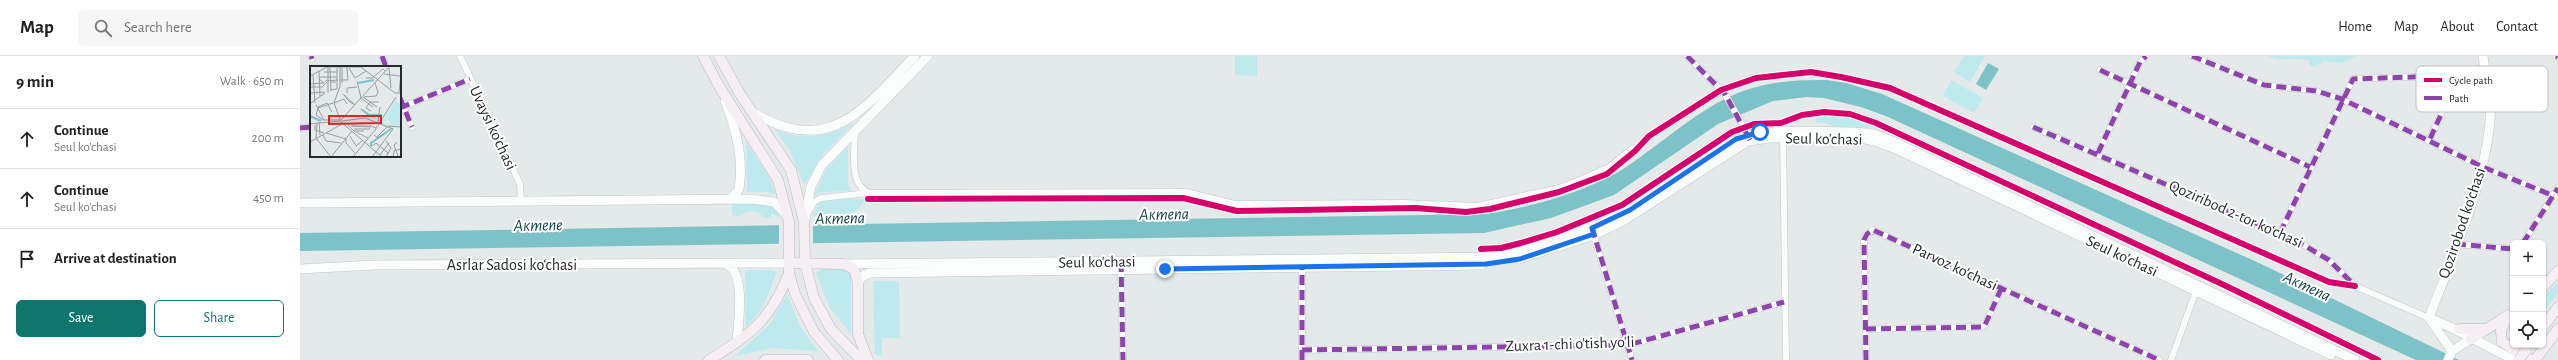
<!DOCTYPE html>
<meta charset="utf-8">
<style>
body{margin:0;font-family:"Alegreya Sans",sans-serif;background:#f6f6f6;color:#222}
.controls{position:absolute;right:12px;bottom:12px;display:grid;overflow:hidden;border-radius:6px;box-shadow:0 1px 3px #0004}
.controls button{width:36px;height:36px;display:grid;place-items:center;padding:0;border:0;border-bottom:1px solid #e0e0e0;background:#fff;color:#222;font:20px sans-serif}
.stop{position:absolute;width:12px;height:12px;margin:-9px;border:3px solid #1a73e8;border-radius:50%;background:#fff}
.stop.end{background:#1a73e8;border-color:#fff;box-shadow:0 1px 4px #0008}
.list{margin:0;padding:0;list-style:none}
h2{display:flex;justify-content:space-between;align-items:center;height:52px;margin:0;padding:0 16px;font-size:17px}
h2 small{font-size:13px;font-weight:400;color:#767676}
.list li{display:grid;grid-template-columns:26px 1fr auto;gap:12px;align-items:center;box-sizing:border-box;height:60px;padding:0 16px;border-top:1px solid #e0e0e0}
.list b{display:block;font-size:15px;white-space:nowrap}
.list p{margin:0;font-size:13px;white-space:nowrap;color:#767676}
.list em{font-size:13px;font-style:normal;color:#767676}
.actions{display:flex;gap:8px;padding:12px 16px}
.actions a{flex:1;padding:9px 0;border:1px solid #0f766e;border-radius:6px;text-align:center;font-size:14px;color:#0f766e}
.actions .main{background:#0f766e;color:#fff}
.icon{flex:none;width:22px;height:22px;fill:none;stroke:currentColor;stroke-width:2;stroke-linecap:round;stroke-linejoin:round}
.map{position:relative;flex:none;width:2258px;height:304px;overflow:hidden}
header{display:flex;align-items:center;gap:24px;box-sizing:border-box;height:56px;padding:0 20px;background:#fff;border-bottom:1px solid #e0e0e0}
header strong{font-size:19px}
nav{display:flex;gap:22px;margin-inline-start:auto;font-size:14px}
.search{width:280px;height:36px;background:#f6f6f6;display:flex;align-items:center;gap:10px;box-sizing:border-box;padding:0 14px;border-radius:6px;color:#767676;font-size:15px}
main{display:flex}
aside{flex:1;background:#fff}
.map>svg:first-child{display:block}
</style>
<header>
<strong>Map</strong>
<div class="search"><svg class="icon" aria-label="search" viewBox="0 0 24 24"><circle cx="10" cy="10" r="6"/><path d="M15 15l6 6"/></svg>Search here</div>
<nav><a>Home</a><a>Map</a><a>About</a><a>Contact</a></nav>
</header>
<main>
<aside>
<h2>9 min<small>Walk · 650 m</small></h2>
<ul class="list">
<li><svg class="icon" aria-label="ahead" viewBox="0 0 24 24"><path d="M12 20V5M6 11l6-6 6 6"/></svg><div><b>Continue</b><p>Seul ko'chasi</p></div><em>200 m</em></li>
<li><svg class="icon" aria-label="ahead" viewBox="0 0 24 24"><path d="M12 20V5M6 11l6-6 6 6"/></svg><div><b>Continue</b><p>Seul ko'chasi</p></div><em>450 m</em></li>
<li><svg class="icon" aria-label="arrive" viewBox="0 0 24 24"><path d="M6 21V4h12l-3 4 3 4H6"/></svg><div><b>Arrive at destination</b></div></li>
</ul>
<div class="actions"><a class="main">Save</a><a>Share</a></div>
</aside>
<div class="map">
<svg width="2258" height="304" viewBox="0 0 2258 304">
<rect width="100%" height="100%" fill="#e4eaea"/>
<!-- green -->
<path fill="#bfeaed" d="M935,0H957V20L935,19Z
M1664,0H1685L1670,26L1654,16Z
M1968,0H2057L2042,7L2024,5L2013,11L2009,9L2010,5C1996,0 1980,7 1968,0Z
M1651,24L1683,42L1674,57L1643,40Z
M1516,60L1553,62L1570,70L1569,72L1534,71L1526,67H1516Z
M556,65L523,98L504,129L490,95L475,73C503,86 531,80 556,65Z
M446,86L466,115L476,139L467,136H447Z
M548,90V127L551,135L522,136L514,139L527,112Z
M527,142L564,143C558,164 531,159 513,160L519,145Z
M432,147L469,148L474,151L481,162L471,157V161L464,162C454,150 448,156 437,161L432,158Z
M545,212L551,217V278L530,252L516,217L521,213Z
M445,214H471L477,216L463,251L446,272Z
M573,225H599L600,282H582V299H575Z
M2258,226V237L2243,257V241Z
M487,238L500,270L518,295L472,292L435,300L470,268Z"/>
<!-- water -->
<path fill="#7cc2c7" d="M1688,7L1699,13L1686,34L1676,28Z
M1527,24L1546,27L1582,38L1959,207L2159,304H2116L1588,61L1561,51L1524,42L1506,41L1473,45L1418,68L1314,139L1251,162L1184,177L0,195V177L1186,158C1229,151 1272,140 1311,120C1330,110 1348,95 1366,82C1424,38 1452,23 1527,24Z"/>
<!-- pier -->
<path fill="#e4eaea" d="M513,168V188L479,189V169Z"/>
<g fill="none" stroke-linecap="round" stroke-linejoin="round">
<!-- street casing -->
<g stroke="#c1c6c7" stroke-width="7">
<path id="street" d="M11,0L12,3
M82,0L86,11
M160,0L220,128L221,145
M1387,0L1425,38L1449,81
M1892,0L1964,29L2016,35L2042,43L2183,111L2254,140
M2256,0L2258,1
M1800,14L2010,111
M100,42L112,71
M100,52L170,23
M1733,71L1995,184L2029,204L2055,230L2129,262
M0,72L11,71
M555,75C555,93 548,128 569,137
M1483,79L1486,304
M1798,97L1840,6L1846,0
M509,155L514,146L521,142L569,137L886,136L935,148L1105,147L1177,150L1259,132L1280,124L1309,111L1333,92
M1293,177L1332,304
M1980,177L2053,23L2142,20L2144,52L2129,85
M2223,187L2258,132
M2156,188L2213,193
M821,212L823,304
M1566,273L1681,271L1685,269L1701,233
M1002,294L1328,289L1484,246
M1002,304V211
M1566,304L1564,184L1567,178L1573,174L1859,304
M1871,304L1896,235"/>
</g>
<!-- secondary casing -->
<g stroke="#c1c6c7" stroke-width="10">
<path id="secondary" d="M425,45C436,73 444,102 439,133L431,143
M454,57C531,102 564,52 615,0
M0,147L451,143L474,146L487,159
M505,164L511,130L522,109L628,0
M1219,203L1294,179L1323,165L1448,85L1470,82H1560L1575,85L1596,93L2031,299
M425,208C447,214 438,268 437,286
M544,208L1196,201L1240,190L1300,168L1330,153L1430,87L1448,79L1483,75L1554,76L1574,78L1597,87L2055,304
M0,213L74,209L489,207
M558,227L563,220L570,217L1182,209
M2129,262C2154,195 2191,116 2191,44C2192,30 2184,15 2183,0
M2129,262C2159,273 2185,290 2214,304
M2129,262L2152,295
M2148,304L2152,295L2171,283"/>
</g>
<!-- primary casing -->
<g stroke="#beb7bf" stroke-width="11">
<path id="primary" d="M403,0L419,30L478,124L489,166V217L495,238L514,276L538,304
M419,0L440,38L491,114L504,166L505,207L514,242L531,273L561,304
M489,207L544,208L554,213L558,227V278L568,304
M2243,231L2258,215
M2208,259L2201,275L2202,286L2231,304
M2243,271L2258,251
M2159,273H2184
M2171,283L2207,260
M409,304C451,278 470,265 489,217
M465,304H508
M2235,304L2258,273"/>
</g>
<!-- street -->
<use href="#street" stroke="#fbfcfc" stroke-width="6"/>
<!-- secondary -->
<use href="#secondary" stroke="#fbfcfc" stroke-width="9"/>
<!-- primary -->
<use href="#primary" stroke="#f5eff4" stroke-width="10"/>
<!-- primary-bridge casing -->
<g stroke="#beb7bf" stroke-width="11" stroke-linecap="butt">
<path id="primary-bridge" d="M2219,304L2225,295"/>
</g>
<!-- primary-bridge -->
<use href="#primary-bridge" stroke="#f5eff4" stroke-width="10"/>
<!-- quiet -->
<path stroke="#8e44ad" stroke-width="5" stroke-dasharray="10 5" stroke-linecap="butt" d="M11,0L12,3
M82,0L86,11
M1387,0L1425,38L1450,84
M1892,0L1964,29L2016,35L2042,43L2183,111L2254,140
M2256,0L2258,1
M1800,14L2010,111
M100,42L112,71
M100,52L170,23
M1733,71L1995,184L2029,204L2054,229
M0,72L11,71
M1798,97L1840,6L1846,0
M1292,172L1332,304
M1980,177L2053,23L2142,20L2144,52L2129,85
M2223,187L2258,132
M2156,188L2213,193
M821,206L823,304
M1566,273L1681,271L1685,269L1701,233
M1002,294L1328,289L1484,246
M1002,304V211
M1566,304L1564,184L1567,178L1573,174L1859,304"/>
<!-- cycleway casing -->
<g stroke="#fff" stroke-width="8">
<path id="cycleway" d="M568,143L883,142L937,155L1115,152L1166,156L1190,153L1259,136L1307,118L1335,95L1349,80L1421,34L1456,22L1511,16L1541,21L1590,32L2029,226L2055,230
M1181,193L1201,192L1221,187L1257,176L1322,149L1432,76L1454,68L1481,67L1502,59L1524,56L1550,58L1576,67L1924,229L2078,304"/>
</g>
<!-- cycleway -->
<use href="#cycleway" stroke="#d6006c" stroke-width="6"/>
</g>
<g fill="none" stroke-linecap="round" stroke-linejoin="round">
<!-- route -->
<path stroke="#1a73e8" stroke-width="5" d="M865,213L1186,208L1220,203L1294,178L1292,172L1330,154L1436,83L1460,76"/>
</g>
<g text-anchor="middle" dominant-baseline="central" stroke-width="4" stroke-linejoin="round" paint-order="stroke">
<!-- street labels -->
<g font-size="16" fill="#252a2a" stroke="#fff">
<text transform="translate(193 72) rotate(65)">Uvaysi ko'chasi</text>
<text transform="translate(1524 83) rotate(1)">Seul ko'chasi</text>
<text transform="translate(1936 158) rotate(24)">Qoziribod 2-tor ko‘chasi</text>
<text transform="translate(2162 167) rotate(-71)">Qozirobod ko'chasi</text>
<text transform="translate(1822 200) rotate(25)">Seul ko'chasi</text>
<text transform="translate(797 206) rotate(-1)">Seul ko'chasi</text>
<text x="212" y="209">Asrlar Sadosi ko‘chasi</text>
<text transform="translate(1655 211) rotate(25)">Parvoz ko'chasi</text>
<text transform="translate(1270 288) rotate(-2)">Zuxra 1-chi o'tish yo'li</text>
</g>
<!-- water labels -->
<g font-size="17" font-style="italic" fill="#0f3d40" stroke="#fff">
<text transform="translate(864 158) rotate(-1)">Актепа</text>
<text transform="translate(540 162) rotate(-1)">Актепа</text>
<text transform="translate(238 169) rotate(-1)">Актепе</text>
<text transform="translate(2007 230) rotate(25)">Актепа</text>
</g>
</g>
<!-- overview -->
<g transform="translate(10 10)">
<rect width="91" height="91" fill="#e4eaea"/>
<path d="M87,33V38L91,36V61L83,60L77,52L74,57L90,65L84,63L81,65V62L71,58L65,66Z" fill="#bfeaed"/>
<path fill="none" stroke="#7cc2c7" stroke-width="2" d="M48,17L64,14M51,43L59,49H72M0,50L11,55M61,80V77L81,63"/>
<path fill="none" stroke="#989d9d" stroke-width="1" d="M30,0V20L24,37L31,56L72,91M20,2L21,25M32,2V17M39,2L45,12L56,5M79,2L81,22M9,5L10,30M14,6H27M74,8L90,10M3,9L5,37M0,10L17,1H51L85,27H91M10,11H27M56,12H62L73,3L75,5M30,14H38L37,2M15,15L28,14M47,15L51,32L63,41M20,16H27V2M0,18L14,17L9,13M0,21H12L17,16M20,24L27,23V17M89,26L91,8M0,27L15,26M18,27V0M37,27V22L47,21M53,31L67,41M54,31L66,30L68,26L65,17M1,37L15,27M23,37L8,42L6,49L13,54H30M24,37L34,33L37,38M6,39L14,54M44,39V38L40,36L33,28L44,38M8,41L17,37L22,46M61,45L56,42L60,36H69M31,54L80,0M32,55L55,52L83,63M9,56L10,69M68,56L70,41M0,58L30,55M42,58L54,57M5,59V64L14,67M38,59L44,65H54M41,60L61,61M42,60H61L66,62M78,60L91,61M44,63H60M46,66L58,72M16,67L36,73M13,69L16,75L31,77M64,69L68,72L74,68M40,70L46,80L52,75M67,71L77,61M6,72L7,58M6,72L21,91M36,73V77L45,87M76,75L81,82L76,91M0,76L32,58M87,76L84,79L88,90M62,80L66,77L78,87M70,89L79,77M21,91L42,65M43,91L65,64L86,31M62,91L83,63M83,91L84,85L90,83"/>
<path fill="#d62828" fill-opacity="0.15" stroke="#d62828" stroke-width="2" d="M19,50H71V57L19,58Z"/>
<rect width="91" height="91" fill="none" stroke="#252a2a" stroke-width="2"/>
</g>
<!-- legend -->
<rect x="2116" y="10" width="132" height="46" rx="6" fill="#fff" stroke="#bebfbf" stroke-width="1"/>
<rect x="2124" y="22" width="18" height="4" fill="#d6006c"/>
<rect x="2124" y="40" width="18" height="4" fill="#8e44ad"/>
<g font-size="11" fill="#252a2a">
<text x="2149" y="28">Cycle path</text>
<text x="2149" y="46">Path</text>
</g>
</svg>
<div class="controls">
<button>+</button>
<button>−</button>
<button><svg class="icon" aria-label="locate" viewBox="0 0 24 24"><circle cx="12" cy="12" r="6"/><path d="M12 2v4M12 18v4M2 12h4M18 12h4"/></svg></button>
</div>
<div class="stop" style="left:1460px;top:76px"></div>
<div class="stop end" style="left:865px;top:213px"></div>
</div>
</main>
